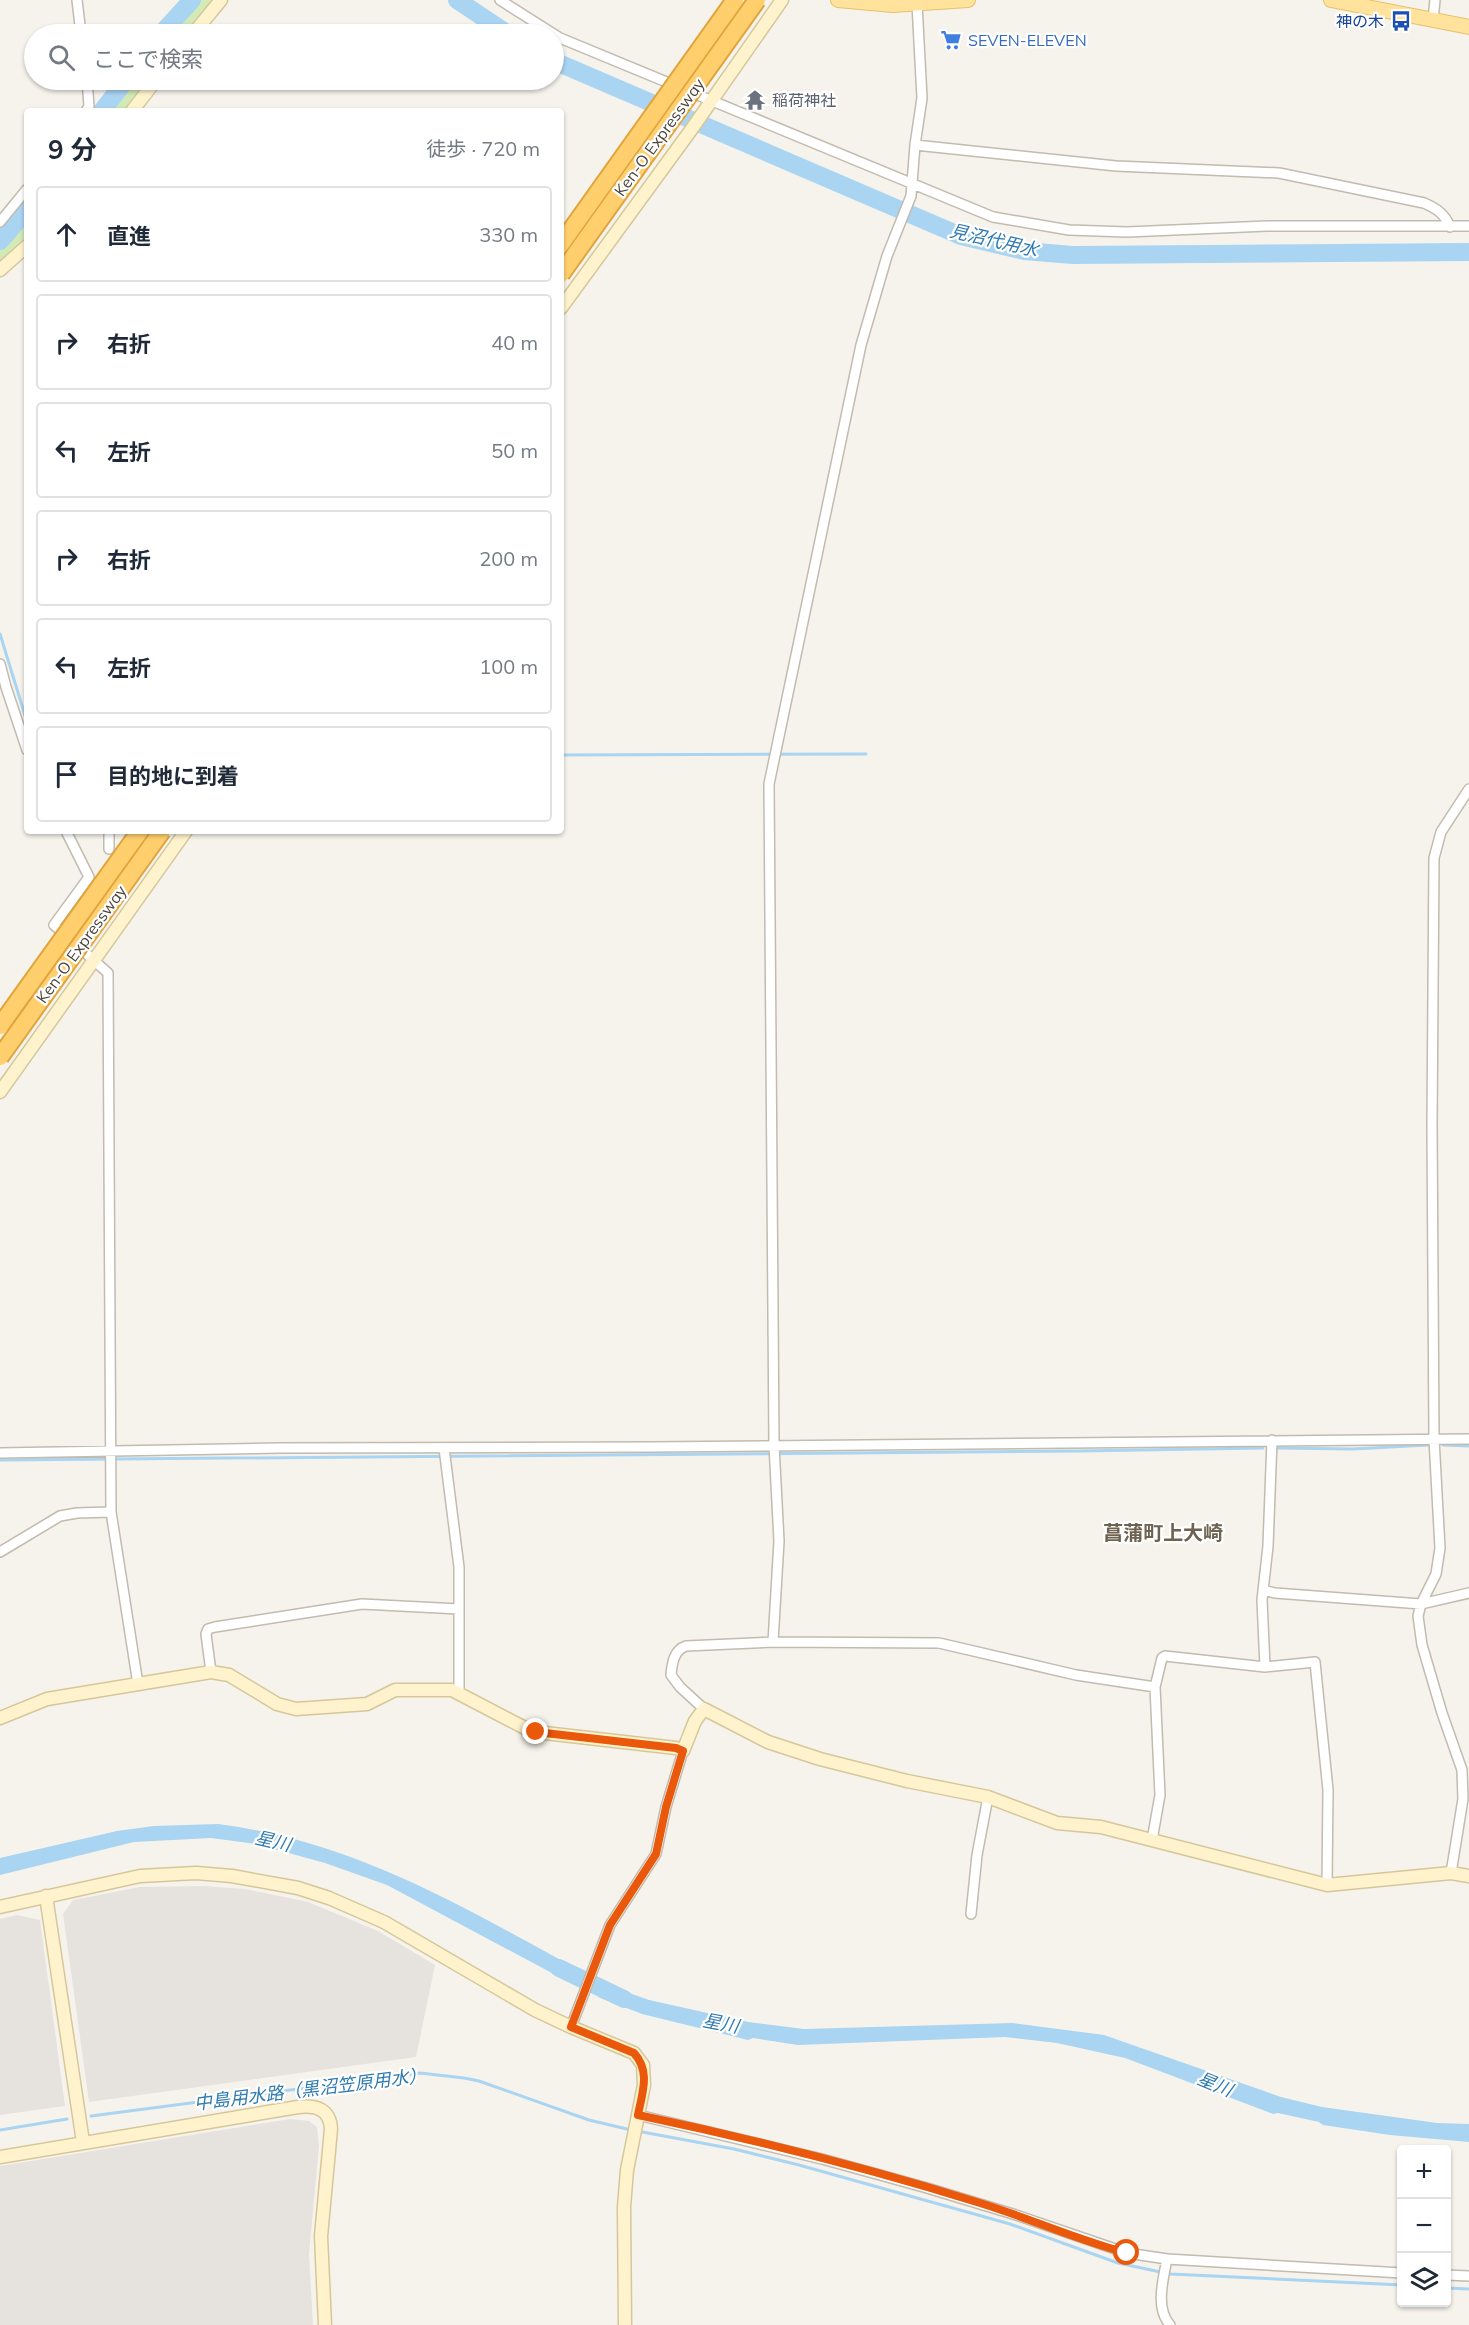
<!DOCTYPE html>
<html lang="ja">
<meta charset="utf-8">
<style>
body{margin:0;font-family:Mulish,"Noto Sans JP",sans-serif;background:#f2f2f3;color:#1f2937}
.controls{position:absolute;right:18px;bottom:18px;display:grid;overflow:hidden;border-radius:6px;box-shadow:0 2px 4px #0004}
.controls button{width:54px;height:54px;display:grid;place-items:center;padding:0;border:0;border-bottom:2px solid #e0e1e3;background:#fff;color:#1f2937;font:30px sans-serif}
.stop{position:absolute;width:18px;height:18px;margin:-14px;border:4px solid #ea580c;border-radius:50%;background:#fff}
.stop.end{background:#ea580c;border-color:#fff;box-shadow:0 2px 6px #0008}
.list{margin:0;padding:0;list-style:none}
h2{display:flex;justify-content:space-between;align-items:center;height:78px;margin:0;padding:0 24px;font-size:26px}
h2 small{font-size:20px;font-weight:400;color:#747a83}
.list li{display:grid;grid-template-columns:39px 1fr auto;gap:18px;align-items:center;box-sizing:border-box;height:96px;margin:0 12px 12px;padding:0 12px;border:2px solid #e0e1e3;border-radius:6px}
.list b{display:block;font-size:22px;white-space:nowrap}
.list em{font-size:20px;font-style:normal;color:#747a83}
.icon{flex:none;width:33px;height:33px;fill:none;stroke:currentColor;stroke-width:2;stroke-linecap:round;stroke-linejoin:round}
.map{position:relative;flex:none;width:1469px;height:2325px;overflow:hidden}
.search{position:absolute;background:#fff;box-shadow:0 2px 4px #0004;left:24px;top:24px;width:540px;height:66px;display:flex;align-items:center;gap:15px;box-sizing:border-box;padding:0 21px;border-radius:33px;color:#747a83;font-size:22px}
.panel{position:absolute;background:#fff;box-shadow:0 2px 4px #0004;left:24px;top:108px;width:540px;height:726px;border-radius:6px}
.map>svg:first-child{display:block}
</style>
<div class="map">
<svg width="1469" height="2325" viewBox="0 0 1469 2325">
<rect width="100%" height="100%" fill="#f6f3ec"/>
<!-- industrial -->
<path fill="#e6e2dd" d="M203,1886L245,1889L308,1902L378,1931L435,1965L416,2057L89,2102L63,1914L73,1900L140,1887Z
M17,1915L40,1920L65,2106L0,2115V1919Z
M290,2119L309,2121L317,2127L319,2146L309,2254L313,2325H0V2166Z"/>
<!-- green -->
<path fill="#d2eab5" d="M197,0H213L186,34H165Z
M116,80H123L99,111H92Z
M131,80H151L126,111H107Z
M27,216V238L0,263V246Z"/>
<!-- water -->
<path fill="#a9d4f2" d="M218,1824C357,1842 462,1907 583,1972L578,1987L387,1885L325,1863L256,1844L211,1838L134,1842L0,1875V1858L117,1831L154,1826Z
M604,1984L649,2000L748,2022L804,2029L1013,2023L1104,2035L1281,2097L1322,2107L1437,2123L1469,2124V2142L1390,2135L1323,2125L1319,2122L1278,2113L1273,2114L1125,2058L1057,2043L1005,2037L798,2045L753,2038L748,2040L642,2014L598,1997Z"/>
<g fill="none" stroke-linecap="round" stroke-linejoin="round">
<!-- stream -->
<path stroke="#a9d4f2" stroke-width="3" d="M0,634L27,722
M561,755L866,754
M1443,1445L1469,1446
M1277,1448L1353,1449L1428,1445
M0,1460L1079,1451L1263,1448
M91,2116L420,2073L464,2078L479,2081L589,2120L631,2130
M0,2130L67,2119
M637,2131L734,2149L799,2165L1010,2224L1118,2263L1170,2274L1402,2285
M1446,2288L1469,2289"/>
<!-- river -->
<path stroke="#a9d4f2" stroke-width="18" d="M457,0L508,34
M161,34L192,0
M554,61L961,236L1024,251L1073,255L1469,252
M102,111L126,80
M0,241L27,210
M559,1968L624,1999"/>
<!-- street casing -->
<g stroke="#c2bbae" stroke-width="12">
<path id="street" d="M77,0L81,34
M500,0L560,38L993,217L1069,230L1127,232L1267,226H1469
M1433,20L1435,0
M86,111L89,106L87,80
M915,145L1116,166L1279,173L1424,203C1436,208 1445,214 1450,227
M0,222L27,189
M0,664L6,687L27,750
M66,831L89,877L54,925L108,973L111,1512L138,1684
M109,831V849
M444,1448L459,1567V1693
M0,1453L279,1448L651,1447L1469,1439
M0,1552L60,1516L77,1513L111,1512
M1263,1590L1275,1593L1421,1604L1469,1593
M773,1642L779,1541L774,1445L769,784L861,345L887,256L911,196L915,145L922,98L917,4
M1265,1667L1262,1600L1268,1546L1272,1440
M211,1672L206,1634L208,1629L215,1627L362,1604L459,1609
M704,1709L680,1687L671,1675C672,1663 674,1650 686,1646L773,1642L939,1643L1076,1675L1155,1687
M1152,1840L1160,1795L1155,1687L1162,1658L1165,1656L1265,1667L1315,1662L1328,1790L1327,1885
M1451,1873L1463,1799L1462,1770L1442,1713L1422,1645L1418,1616L1421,1604L1436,1574L1440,1548L1434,1439L1432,1125L1434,858L1441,832L1469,789
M971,1914L977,1855L988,1797
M571,2027L610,1925L656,1854L666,1807L683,1751
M638,2115L822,2159L927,2188L1013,2214L1127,2253L1167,2259L1402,2273
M1167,2259C1163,2280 1155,2308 1170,2325
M1446,2275L1469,2276"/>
</g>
<!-- secondary casing -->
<g stroke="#d6c79b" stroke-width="15">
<path id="secondary" d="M193,34L221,0
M132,111L156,80
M0,270L27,246
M561,308L691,130L782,0
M0,1092L186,831
M0,1718L47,1699L211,1672L229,1675L277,1704L296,1709L367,1704L395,1690H452L525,1728L536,1732L676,1748L683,1751L695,1721L704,1709L768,1742L820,1759L907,1781L988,1797L1057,1823L1101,1827L1327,1885L1451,1873L1469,1876
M46,1896L83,2142
M0,1907L140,1876L196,1873L232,1876L298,1888L329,1898L384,1922L535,2010L571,2027L634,2053L643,2065L644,2085L627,2170L624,2207L625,2325
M0,2157L298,2107C316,2105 330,2109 331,2129L321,2236L325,2325"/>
</g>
<!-- primary casing -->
<g stroke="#e6c16a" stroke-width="16">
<path id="primary" d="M838,0L893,5L968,0
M1331,0L1469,27"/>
</g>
<!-- street -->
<use href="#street" stroke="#fff" stroke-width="9"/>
<!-- secondary -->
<use href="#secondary" stroke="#fff3cd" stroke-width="12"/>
<!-- primary -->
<use href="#primary" stroke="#ffe39c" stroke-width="14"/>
<!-- highway-bridge casing -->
<g stroke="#e0a43c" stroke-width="20" stroke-linecap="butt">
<path id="highway-bridge" d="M561,244L735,0
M561,274L757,0
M0,1026L140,831
M0,1057L162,831"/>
</g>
<!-- highway-bridge -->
<use href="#highway-bridge" stroke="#ffcf6e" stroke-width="16"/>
</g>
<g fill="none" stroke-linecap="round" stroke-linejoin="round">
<!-- route -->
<path stroke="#ea580c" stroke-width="8" d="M536,1732L676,1748L683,1751L666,1807L656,1854L610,1925L571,2027L634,2053C651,2072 642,2093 638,2115C753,2139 868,2168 980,2203C1029,2218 1077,2240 1127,2253"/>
</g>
<!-- icons -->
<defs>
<g id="bus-bare" transform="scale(1.62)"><path d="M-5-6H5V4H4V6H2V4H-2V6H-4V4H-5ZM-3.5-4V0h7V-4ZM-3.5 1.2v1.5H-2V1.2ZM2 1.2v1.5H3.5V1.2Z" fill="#1a4fb4" stroke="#fff" stroke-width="2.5" paint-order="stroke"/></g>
<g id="supermarket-bare" transform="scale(1.62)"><path d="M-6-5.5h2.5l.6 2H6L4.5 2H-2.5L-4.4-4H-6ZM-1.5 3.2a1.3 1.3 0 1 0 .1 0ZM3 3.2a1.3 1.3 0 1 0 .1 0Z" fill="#3f7fe0" stroke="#fff" stroke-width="2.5" paint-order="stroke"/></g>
<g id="temple-bare" transform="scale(1.62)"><path d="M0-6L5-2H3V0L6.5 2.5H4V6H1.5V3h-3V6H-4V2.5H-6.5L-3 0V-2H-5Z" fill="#6b7280" stroke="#fff" stroke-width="2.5" paint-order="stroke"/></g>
</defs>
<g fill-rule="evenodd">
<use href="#bus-bare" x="1401" y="21"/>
<use href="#supermarket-bare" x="951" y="40"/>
<use href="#temple-bare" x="755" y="100"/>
</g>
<g text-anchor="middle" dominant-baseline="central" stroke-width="4.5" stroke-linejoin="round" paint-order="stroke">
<!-- transit labels -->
<g font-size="16" fill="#164399" stroke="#fff" text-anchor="end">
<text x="1384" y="21">神の木</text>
</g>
<!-- shop labels -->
<g font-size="16" fill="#366cbe" stroke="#fff" text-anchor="start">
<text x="968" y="40">SEVEN‐ELEVEN</text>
</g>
<!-- worship labels -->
<g font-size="16" fill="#5b616d" stroke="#fff" text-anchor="start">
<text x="772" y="100">稲荷神社</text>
</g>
<!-- street labels -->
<g font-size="16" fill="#4b4439" stroke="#fff">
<text transform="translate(659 137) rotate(-54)">Ken-O Expressway</text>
<text transform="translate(81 944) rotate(-54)">Ken-O Expressway</text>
</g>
<!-- water labels -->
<g font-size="18" font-style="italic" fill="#2e7ab2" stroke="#fff">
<text transform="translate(994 240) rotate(13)">見沼代用水</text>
<text transform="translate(273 1841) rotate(13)">星川</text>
<text transform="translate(721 2023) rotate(11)">星川</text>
<text transform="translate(1215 2084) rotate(22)">星川</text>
<text transform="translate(310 2089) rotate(-7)">中島用水路（黒沼笠原用水）</text>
</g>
<!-- quarter labels -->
<g font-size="20" font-weight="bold" fill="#6e6250" stroke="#fff">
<text x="1163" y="1532">菖蒲町上大崎</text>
</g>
</g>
</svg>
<div class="controls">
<button>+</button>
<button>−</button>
<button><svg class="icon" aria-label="layers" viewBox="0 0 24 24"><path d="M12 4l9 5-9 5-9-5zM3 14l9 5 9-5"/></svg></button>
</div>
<div class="stop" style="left:1127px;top:2253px"></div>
<div class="stop end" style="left:536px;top:1732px"></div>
<div class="search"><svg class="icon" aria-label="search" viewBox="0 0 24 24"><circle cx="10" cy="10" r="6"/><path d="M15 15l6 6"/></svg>ここで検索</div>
<section class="panel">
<h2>9 分<small>徒歩 · 720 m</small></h2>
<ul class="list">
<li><svg class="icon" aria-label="ahead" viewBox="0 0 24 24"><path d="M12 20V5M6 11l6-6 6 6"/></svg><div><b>直進</b></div><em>330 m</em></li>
<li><svg class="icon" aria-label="right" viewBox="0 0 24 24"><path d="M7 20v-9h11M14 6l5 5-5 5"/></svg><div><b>右折</b></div><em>40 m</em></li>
<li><svg class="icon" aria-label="left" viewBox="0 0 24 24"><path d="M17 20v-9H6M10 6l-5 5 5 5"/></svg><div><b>左折</b></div><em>50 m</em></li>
<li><svg class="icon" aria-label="right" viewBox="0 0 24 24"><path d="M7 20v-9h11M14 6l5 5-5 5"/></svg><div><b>右折</b></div><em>200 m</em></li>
<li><svg class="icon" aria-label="left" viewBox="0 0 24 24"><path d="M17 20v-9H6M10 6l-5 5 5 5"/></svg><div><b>左折</b></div><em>100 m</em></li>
<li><svg class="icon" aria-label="arrive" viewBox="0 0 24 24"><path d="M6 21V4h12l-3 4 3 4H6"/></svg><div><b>目的地に到着</b></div></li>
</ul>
</section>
</div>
